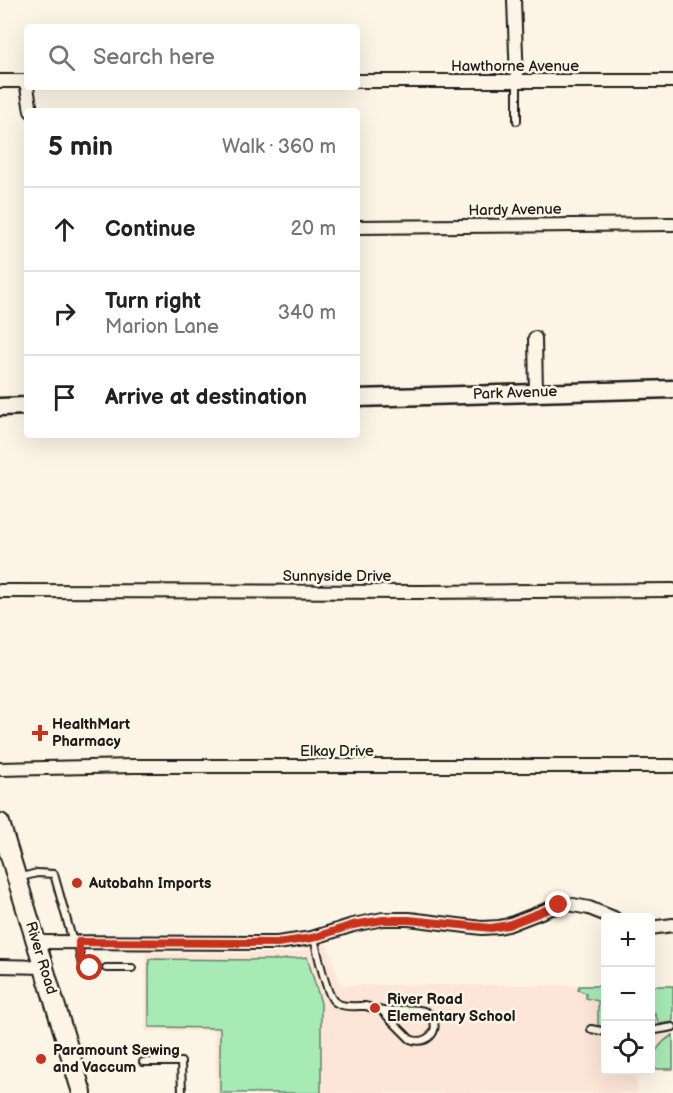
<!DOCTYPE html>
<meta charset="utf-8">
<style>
body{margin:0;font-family:"Balsamiq Sans",sans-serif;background:#f6f6f6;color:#222}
.controls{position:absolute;right:18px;bottom:18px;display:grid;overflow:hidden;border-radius:6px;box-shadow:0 6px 24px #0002}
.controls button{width:54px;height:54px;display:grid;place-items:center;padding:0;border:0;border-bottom:2px solid #e0e0e0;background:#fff;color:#222;font:30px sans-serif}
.stop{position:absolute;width:18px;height:18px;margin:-14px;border:4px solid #c8321e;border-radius:50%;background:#fff}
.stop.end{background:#c8321e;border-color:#fff;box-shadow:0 2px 6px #0008}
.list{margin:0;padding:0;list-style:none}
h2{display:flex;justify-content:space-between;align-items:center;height:78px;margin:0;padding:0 24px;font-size:26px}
h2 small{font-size:20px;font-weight:400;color:#767676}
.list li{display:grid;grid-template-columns:39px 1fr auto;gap:18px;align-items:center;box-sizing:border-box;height:84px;padding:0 24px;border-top:2px solid #e0e0e0}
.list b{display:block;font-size:22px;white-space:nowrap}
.list p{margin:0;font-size:20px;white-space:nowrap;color:#767676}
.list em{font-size:20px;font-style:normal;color:#767676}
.icon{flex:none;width:33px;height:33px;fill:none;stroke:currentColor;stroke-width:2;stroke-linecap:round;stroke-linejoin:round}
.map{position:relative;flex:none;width:673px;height:1093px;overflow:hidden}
.search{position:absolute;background:#fff;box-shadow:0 6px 24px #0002;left:24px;top:24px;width:336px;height:66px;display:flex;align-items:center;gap:15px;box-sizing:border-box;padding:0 21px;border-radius:6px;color:#767676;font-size:22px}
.panel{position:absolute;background:#fff;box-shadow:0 6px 24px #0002;left:24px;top:108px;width:336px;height:330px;border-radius:6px}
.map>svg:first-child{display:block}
</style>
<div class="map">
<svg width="673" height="1093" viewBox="0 0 673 1093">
<rect width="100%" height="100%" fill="#fcf5e5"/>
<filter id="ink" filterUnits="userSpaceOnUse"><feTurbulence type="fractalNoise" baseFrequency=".0167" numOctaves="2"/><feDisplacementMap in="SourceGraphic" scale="12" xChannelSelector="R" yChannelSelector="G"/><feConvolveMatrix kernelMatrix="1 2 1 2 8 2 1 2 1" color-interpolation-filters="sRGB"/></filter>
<g filter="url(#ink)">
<!-- built -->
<path fill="#fde6d7" d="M327,944L341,985H605L606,1070L636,1071L637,1093H216L215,1031H145L146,953H293Z
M650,985H673V1070H651Z"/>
<!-- green -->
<path fill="#a7eab5" stroke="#628368" stroke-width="1.5" d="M307,957L321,1003V1093H220V1028L149,1027V959L279,960Z
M579,986H605V1027L599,1026L598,1024V1001L586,998V993L578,990Z
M651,986H673V1022L659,1024L655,1013L654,1016L655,1024L651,1026Z
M673,1035V1069H651C650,1056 661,1041 673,1035Z"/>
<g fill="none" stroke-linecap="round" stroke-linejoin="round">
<!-- lane casing -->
<g stroke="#1c1c1c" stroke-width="10">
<path id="lane" d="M517,81V121
M18,878L37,873L54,874L73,942
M314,938C317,951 326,992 333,1000C340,1008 355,1006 365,1006C371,1007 377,1010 383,1011C396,1012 424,1004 432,1017C441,1032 425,1046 410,1039L382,1011
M79,942C79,958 79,968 98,968
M106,968H132
M591,1029L606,1032
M650,1031L673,1027
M143,1062H181L182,1093"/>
</g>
<!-- street casing -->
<g stroke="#1c1c1c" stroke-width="16">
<path id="street" d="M514,0L517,81
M0,81H27
M357,81H673
M27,87L31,111
M357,227L673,224
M535,338L536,393
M0,591L421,592L673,590
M0,769L134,766H673
M650,928L673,925
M36,942L277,943L312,938L353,925L383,919H409L482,928L499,927L508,925L549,909L568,904L589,908L614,918
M0,966L44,967"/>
</g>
<!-- secondary casing -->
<g stroke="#1c1c1c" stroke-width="21">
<path id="secondary" d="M357,398L673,389
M0,407L27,406"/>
</g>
<!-- primary casing -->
<g stroke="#1c1c1c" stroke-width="22">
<path id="primary" d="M0,823L82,1093"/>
</g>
<!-- lane -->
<use href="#lane" stroke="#fcf5e5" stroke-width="6"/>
<!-- street -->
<use href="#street" stroke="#fcf5e5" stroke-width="12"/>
<!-- secondary -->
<use href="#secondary" stroke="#fcf5e5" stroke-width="16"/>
<!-- primary -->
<use href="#primary" stroke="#fcf5e5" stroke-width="18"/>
</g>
</g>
<g fill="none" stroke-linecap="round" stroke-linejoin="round" filter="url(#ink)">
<!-- route -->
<path stroke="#c8321e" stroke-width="8" d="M90,968C78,964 79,952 79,942L277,943L312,938L353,925L383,920H409L491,928L508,925L559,905"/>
</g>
<!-- markers -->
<g fill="#c8321e" stroke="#fcf5e5" stroke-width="2">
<path d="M37 724h6v6h6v6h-6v6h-6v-6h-6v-6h6z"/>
<circle cx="77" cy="883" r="6"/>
<circle cx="375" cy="1008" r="6"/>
<circle cx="41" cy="1059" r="6"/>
</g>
<g text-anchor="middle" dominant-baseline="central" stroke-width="5" stroke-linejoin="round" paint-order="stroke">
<!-- street labels -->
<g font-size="15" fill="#1c1c1c" stroke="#fcf5e5">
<text x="515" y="66">Hawthorne Avenue</text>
<text transform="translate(515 210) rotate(-1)">Hardy Avenue</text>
<text transform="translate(515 393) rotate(-2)">Park Avenue</text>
<text x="337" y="576">Sunnyside Drive</text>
<text x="337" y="751">Elkay Drive</text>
<text transform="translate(41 958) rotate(73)">River Road</text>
</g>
<!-- poi labels -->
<g font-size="15" font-weight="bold" fill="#1c1c1c" stroke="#fcf5e5" text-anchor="start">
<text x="52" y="724">HealthMart<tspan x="52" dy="17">Pharmacy</tspan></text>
<text x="89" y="883">Autobahn Imports</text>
<text x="387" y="999">River Road<tspan x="387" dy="17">Elementary School</tspan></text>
<text x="53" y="1050">Paramount Sewing<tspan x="53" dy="17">and Vaccum</tspan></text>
</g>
</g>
</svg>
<div class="controls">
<button>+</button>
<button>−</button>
<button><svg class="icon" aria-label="locate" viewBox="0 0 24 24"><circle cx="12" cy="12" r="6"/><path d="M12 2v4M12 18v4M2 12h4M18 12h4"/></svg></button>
</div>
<div class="stop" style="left:90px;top:968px"></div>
<div class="stop end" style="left:559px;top:905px"></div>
<div class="search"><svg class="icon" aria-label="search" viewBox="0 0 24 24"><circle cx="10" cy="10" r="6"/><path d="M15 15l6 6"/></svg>Search here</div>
<section class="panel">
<h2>5 min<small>Walk · 360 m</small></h2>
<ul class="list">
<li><svg class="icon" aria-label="ahead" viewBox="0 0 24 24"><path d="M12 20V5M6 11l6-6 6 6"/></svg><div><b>Continue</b></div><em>20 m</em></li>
<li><svg class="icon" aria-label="right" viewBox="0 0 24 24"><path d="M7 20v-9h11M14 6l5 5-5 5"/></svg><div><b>Turn right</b><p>Marion Lane</p></div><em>340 m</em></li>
<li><svg class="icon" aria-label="arrive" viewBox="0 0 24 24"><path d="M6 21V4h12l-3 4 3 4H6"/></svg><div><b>Arrive at destination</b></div></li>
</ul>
</section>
</div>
